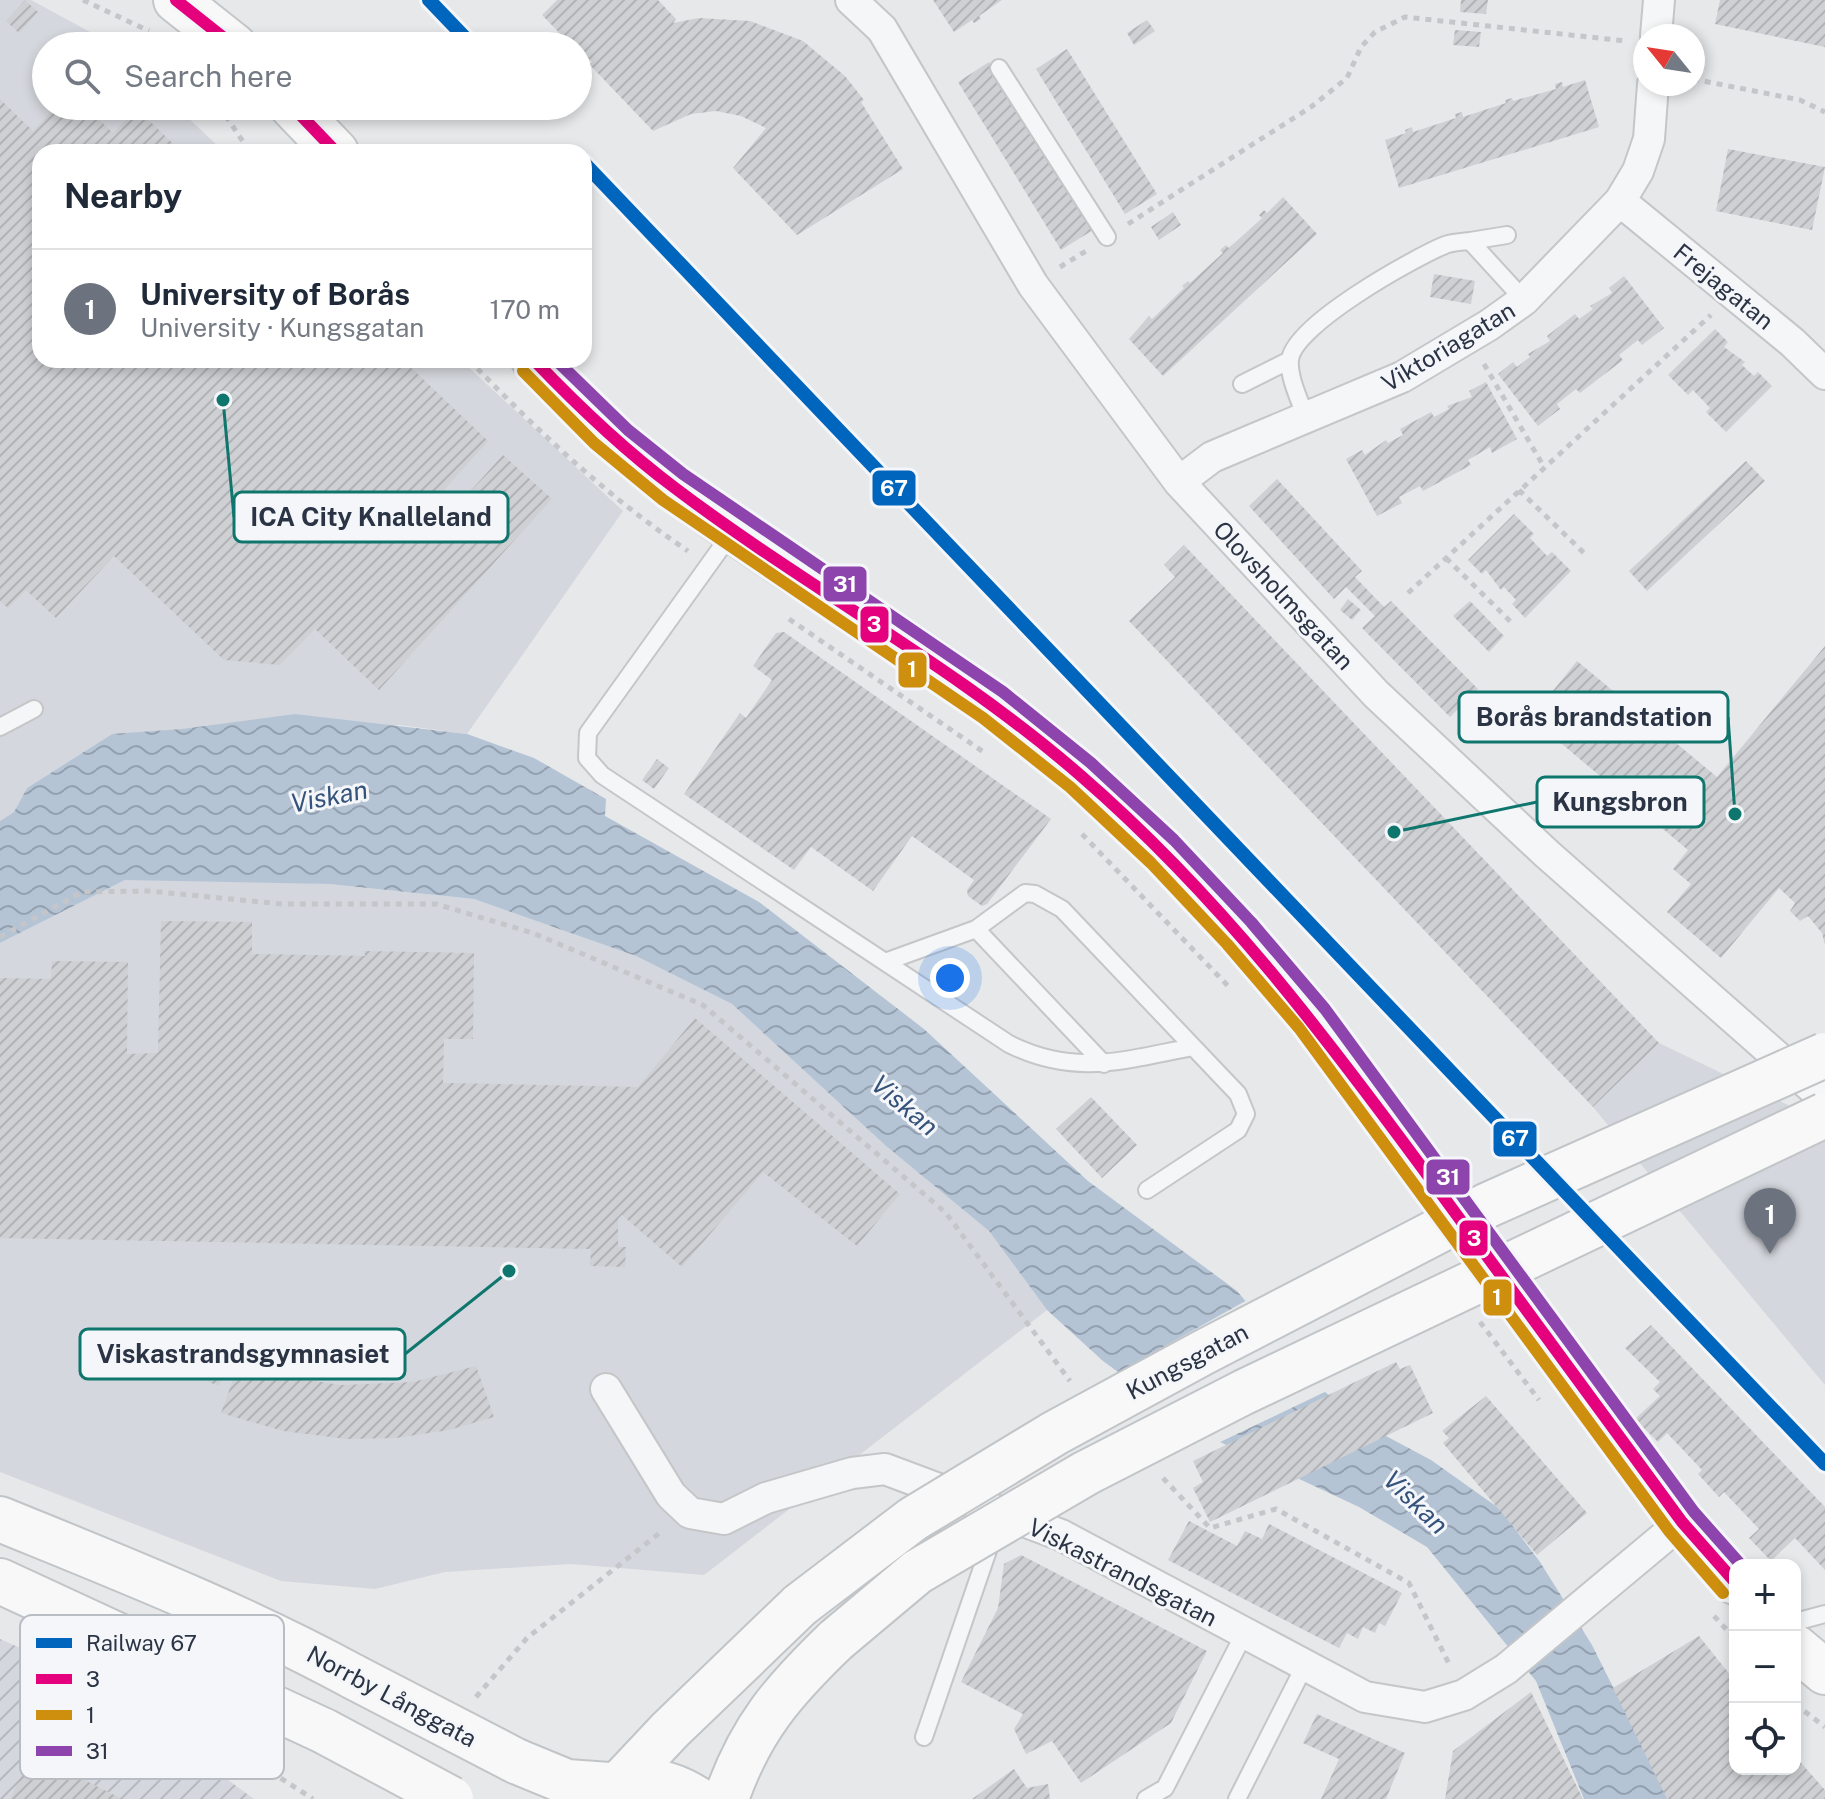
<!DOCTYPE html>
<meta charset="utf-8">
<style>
body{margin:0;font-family:"Public Sans",sans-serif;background:#f6f6f7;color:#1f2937}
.controls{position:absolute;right:24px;bottom:24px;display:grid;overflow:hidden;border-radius:16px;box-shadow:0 4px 12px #0003}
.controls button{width:72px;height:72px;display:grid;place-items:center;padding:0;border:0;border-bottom:2px solid #e0e1e3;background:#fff;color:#1f2937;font:40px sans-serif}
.compass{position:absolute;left:1633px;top:24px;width:72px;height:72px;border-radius:50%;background:#fff;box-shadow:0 4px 12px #0003;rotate:300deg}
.you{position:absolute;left:950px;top:978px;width:28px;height:28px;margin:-20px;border:6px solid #fff;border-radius:50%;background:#1a73e8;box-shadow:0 0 0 12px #1a73e833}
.badge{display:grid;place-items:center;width:52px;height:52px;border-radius:50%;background:#6c737f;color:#fff;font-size:26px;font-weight:700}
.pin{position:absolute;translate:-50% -66px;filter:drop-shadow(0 2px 4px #0008)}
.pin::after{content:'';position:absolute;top:42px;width:28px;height:24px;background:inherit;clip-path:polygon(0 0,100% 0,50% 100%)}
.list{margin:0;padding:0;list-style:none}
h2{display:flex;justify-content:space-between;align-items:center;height:104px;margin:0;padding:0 32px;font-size:34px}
h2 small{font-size:26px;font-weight:400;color:#747a83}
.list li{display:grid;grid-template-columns:52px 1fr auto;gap:24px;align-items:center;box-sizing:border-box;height:120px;padding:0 32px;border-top:2px solid #e0e1e3}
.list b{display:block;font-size:30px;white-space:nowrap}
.list p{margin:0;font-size:26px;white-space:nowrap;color:#747a83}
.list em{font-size:26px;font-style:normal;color:#747a83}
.icon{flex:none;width:44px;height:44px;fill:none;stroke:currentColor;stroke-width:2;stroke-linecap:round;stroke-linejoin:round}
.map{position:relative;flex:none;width:1825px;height:1799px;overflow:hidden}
.search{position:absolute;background:#fff;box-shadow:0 4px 12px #0003;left:32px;top:32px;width:560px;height:88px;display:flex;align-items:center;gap:20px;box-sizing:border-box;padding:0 28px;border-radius:44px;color:#747a83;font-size:30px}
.panel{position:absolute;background:#fff;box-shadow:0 4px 12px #0003;left:32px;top:144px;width:560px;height:224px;border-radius:24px}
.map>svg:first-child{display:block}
</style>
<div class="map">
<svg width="1825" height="1799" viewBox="0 0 1825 1799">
<defs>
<pattern id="industrial-furrows" width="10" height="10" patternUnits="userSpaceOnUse" patternTransform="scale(2)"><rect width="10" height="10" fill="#d4d7dd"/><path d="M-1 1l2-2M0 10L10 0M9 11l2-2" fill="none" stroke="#b6b9bf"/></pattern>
<pattern id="water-waves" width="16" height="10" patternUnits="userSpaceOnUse" patternTransform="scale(2)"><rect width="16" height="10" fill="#b4c4d5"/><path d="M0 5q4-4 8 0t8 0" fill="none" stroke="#93a0af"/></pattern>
<pattern id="building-hatch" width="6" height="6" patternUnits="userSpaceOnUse" patternTransform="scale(2)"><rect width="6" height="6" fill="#ced0d3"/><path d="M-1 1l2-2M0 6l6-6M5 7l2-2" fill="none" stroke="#b1b3b6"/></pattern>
</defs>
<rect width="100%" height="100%" fill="#e6e8ea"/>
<!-- built -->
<path fill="#d4d7dd" d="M0,0H31L116,46H46V106H176L224,152H40V360H461L623,511L467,734L400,725L112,734L27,788L14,812L0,821Z
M219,879L329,884L474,899L636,956L732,1004L886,1146L989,1231L1047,1310L704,1575L571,1564L445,1572L375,1589L281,1581L0,1472V943L125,880Z
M1659,1043L1825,1123V1385L1593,1107Z"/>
<!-- industrial -->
<path fill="url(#industrial-furrows)" d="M0,1639L91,1679L254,1799H0Z"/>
<!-- water -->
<path fill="url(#water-waves)" d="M295,714L467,734L534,758L606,799L605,816L759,902L924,1029L1088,1181L1237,1291L1320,1388L1369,1427L1431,1460L1500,1509L1540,1562L1592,1645L1669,1799H1584L1536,1681L1427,1547L1359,1507L1203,1434L1103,1361L1047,1310L989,1231L886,1146L732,1004L636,956L474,899L329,884L125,880L0,943V821L14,812L27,788L112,734L182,729Z"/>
<!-- pier -->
<path fill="#e6e8ea" d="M1249,1299L1329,1390L1216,1444L1115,1374Z"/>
<!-- building -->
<path fill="url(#building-hatch)" d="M25,0L38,12L19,33L6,21Z
M557,0H658L676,19L673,23L699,18L750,21L803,41L845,76L864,100L861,102L903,169L797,235L733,168L766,128L741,116L716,111L691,114L653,131L589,64L592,62L584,54L578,53V46H572L542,15Z
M933,0H1002L979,16L981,19L974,23L972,20L954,32Z
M1461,0H1488L1486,14L1460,12Z
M1720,0H1825V47L1715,24Z
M1147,20L1155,31L1134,45L1127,33Z
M1455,30L1481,32L1479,47L1453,45Z
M1067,49L1157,194L1125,214L1036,69Z
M989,62L1093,230L1061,250L958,82Z
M1585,80L1599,127L1399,188L1385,140L1406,133L1405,130L1412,127L1413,132L1456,118L1455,114L1462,112L1463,117L1506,103L1505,100L1512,98L1513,101L1556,89L1555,84L1562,82L1563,87Z
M0,99L33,131L56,106H85L113,133L137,109L182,152H40V360H403L488,441L410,528L425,541L503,455L552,499L379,690L315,629L280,665L224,660L114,556L56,618L26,590L8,608L0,601Z
M1728,149L1825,167L1812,230L1716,211Z
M1283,197L1317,234L1163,376L1129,339L1149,316L1152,319L1184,288L1182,286L1188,281L1190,283L1223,253L1220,250L1226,245L1229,248L1262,218L1259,215L1264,210L1267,213Z
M1173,212L1181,225L1159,240L1151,227Z
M1434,274L1475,281L1471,304L1430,297Z
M1624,276L1664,328L1642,345L1638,340L1619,355L1623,360L1580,393L1576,389L1557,404L1560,409L1538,426L1498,374L1513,362L1517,367L1530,357L1528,354L1550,341L1547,336L1575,314L1579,319L1593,309L1590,306L1612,293L1609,288Z
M1715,329L1728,342L1724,347L1745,362L1742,365L1754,376L1758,372L1772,386L1726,432L1706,412L1710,408L1693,390L1688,395L1668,375Z
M1486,382L1517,439L1492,453L1490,447L1468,460L1471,465L1423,491L1420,486L1399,497L1402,503L1377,516L1346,459L1362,450L1365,455L1386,440L1388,443L1403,435L1400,429L1431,412L1434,417L1449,409L1447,406L1472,397L1469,391Z
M1746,461L1765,481L1647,591L1629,571Z
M1277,479L1362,571L1355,577L1384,607L1391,601L1478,689L1450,717L1362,628L1375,616L1346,587L1334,599L1249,506Z
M1514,514L1534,534L1530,538L1547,556L1552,552L1571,571L1525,618L1512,604L1516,600L1504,587L1501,590L1486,570L1482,574L1468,560Z
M1184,545L1659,1043L1593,1107L1129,621L1175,577L1164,565Z
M1348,599L1361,610L1352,620L1340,610Z
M1470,601L1504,636L1489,652L1453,616Z
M784,632L1051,819L987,904L982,906L968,896L967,890L974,880L912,836L873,891L811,847L794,870L684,794L740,713L746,718L772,680L753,666L776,633Z
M1825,646V945L1822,933L1808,916L1800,921L1790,911L1795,903L1779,888L1721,958L1667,912L1691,884L1673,869L1688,850L1531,718L1577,661L1717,777Z
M657,759L669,768L654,789L642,780Z
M161,921L252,922V954L365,956L364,951L474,953L473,1039H444L443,1083L638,1087L695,1018L900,1194L857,1246L763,1172L682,1267L622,1215L618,1219V1247H626L625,1267L590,1266L591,1249L0,1238V978L51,979L52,961L128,962L127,1054L158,1053Z
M1091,1097L1137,1145L1102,1178L1056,1129Z
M1651,1325L1825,1507V1570L1795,1538L1771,1561L1749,1538L1759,1529L1724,1492L1719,1497L1708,1485L1698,1474L1702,1470L1667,1433L1658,1442L1635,1419L1660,1396L1653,1389L1660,1382L1625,1348Z
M96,1329L151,1330V1359L96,1358Z
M1396,1362L1400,1369L1410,1365L1433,1413L1210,1522L1193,1488L1203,1482L1193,1461Z
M239,1363L275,1375L341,1385L413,1382L476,1366L494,1417L449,1430L396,1438L347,1439L283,1431L221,1413Z
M213,1366L225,1371L219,1386L206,1381Z
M1486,1396L1587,1513L1537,1555L1443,1443L1449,1438L1442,1431Z
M1189,1521L1237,1546L1245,1531L1262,1539L1269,1524L1402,1593L1385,1626L1379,1623L1375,1633L1363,1627L1358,1639L1347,1633L1339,1648L1168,1560Z
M1021,1555L1207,1651L1171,1723L1081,1783L1052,1741L1026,1754L1014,1729L1023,1714L961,1682L998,1608L1004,1564Z
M1699,1636L1735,1681V1769H1795V1756L1825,1790V1799H1667L1613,1688Z
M1531,1692L1583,1799H1445L1453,1751Z
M1317,1714L1405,1753L1386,1799H1321L1339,1759L1303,1743Z
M33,1754L122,1799H10Z
M1014,1769L1027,1788L1048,1784L1050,1799H972Z"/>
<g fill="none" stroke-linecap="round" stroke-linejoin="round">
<!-- lane casing -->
<g stroke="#c4c6c8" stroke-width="20">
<path id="lane" d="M999,68L1107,237
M1470,241L1507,235
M1242,384L1290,360
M1306,419C1301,402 1288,378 1290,360C1293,325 1414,258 1445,245C1453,242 1462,242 1470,241L1524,300
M733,531L588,733L587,758L602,775L1009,1044C1075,1077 1124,1060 1193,1047
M0,727L34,709
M976,929L1104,1064
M885,962L976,929L1025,893L1035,894L1062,909L1238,1094L1246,1114L1238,1130L1147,1190
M1795,1622L1825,1614
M924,1737L993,1536
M1146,1799L1165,1788L1244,1634
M1237,1799L1304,1667"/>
</g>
<!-- street casing -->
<g stroke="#c4c6c8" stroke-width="34">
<path id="street" d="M851,0L882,29L1033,285L1179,482L1376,694L1547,854L1825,1099
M1656,36L1659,0
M1620,201L1792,342L1825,374
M1179,482L1212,457L1402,377L1489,325L1524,300L1620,201L1638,171L1649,139L1653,84
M606,1389L671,1495L690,1513L724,1519L766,1498L852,1473L885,1469L1061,1535L1365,1697L1425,1707L1464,1695L1506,1669L1682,1522"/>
</g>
<!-- secondary casing -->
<g stroke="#c4c6c8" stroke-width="48">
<path id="secondary" d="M176,0L234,46
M292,106L336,152
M534,360C565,392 596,424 630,453C743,547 875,617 993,705C1113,793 1218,903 1312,1018L1682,1522L1735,1582
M1795,1647L1825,1672"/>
</g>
<!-- primary casing -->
<g stroke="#c2c5c8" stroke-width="48">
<path id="primary" d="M0,1519C120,1568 240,1615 354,1677
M0,1581L324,1731
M516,1761L567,1782L609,1785
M623,1780L670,1730L800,1605
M586,1799C623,1775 660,1775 697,1799
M726,1799C750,1729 783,1691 836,1640"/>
</g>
<!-- path -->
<path stroke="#c5c6ca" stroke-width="5" stroke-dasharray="6 6" stroke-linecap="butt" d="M83,0L149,31
M1693,79L1800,100L1825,112
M219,106L250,152
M1128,224L1311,107L1347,78L1361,47L1375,32L1405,17L1626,41
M1060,267L1086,251
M469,360C539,432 604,494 688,551
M1484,364L1544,467
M1519,490L1585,554
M1446,558L1514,625
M1408,593L1711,315
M789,619L985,753
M1082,834L1230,988
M0,937L82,892L149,891L282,904H436L533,933L703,1005L946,1213L1070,1381
M1480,1322L1539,1400
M1163,1478L1210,1528L1276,1509L1409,1583L1450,1666
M1714,1616L1735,1639
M476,1697L527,1638L662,1531
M1795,1704L1825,1727
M183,1709L206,1730L313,1799"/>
<!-- lane -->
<use href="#lane" stroke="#f5f6f7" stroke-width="16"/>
<!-- street -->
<use href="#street" stroke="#f5f6f7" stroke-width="30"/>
<!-- secondary -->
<use href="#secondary" stroke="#f8f8f8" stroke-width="44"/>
<!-- primary -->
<use href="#primary" stroke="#f8f8f8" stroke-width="44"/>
<!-- primary-bridge casing -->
<g stroke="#c2c5c8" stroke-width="48" stroke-linecap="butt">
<path id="primary-bridge" d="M800,1605L913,1519L1055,1433L1204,1352L1488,1205L1825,1055
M836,1640L917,1572L1086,1473L1244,1392L1825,1115
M354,1677L516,1761
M324,1731L451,1799"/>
</g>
<!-- primary-bridge -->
<use href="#primary-bridge" stroke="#f8f8f8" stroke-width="44"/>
<!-- bus-1 casing -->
<g stroke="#f4f6f9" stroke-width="18">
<path id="bus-1" d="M176,0L234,46
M292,106L336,152
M534,360C578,406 624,450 675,488C807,588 955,666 1080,775C1222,898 1327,1038 1437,1188C1519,1299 1600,1411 1682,1522L1735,1582"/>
</g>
<!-- bus-2 casing -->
<g stroke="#f4f6f9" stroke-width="18">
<path id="bus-2" d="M523,371L594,443L663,500L983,718L1070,787L1151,863L1227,944L1299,1028L1669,1531L1723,1593"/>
</g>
<!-- bus-3 casing -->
<g stroke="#f4f6f9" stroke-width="18">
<path id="bus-3" d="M556,360L628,430L683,474L1003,692L1091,763L1174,840L1251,922L1325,1009L1694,1512L1741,1565"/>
</g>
<!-- bus-1 -->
<use href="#bus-1" stroke="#e5007d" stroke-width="12"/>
<!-- bus-2 -->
<use href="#bus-2" stroke="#ce8f0e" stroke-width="12"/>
<!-- bus-3 -->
<use href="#bus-3" stroke="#8e44ad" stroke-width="12"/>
<!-- rail-1 casing -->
<g stroke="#f4f6f9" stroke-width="20">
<path id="rail-1" d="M429,0L473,46
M584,163L1825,1464"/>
</g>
<!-- rail-1 -->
<use href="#rail-1" stroke="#0065bd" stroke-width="14"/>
</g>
<g text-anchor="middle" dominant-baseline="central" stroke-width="6" stroke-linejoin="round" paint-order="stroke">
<!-- street labels -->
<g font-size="24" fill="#2b3445" stroke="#f4f6f9">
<text transform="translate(1724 286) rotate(39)">Frejagatan</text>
<text transform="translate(1448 346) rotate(-31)">Viktoriagatan</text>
<text transform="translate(1284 595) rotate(47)">Olovsholmsgatan</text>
<text transform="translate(1187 1361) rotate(-28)">Kungsgatan</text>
<text transform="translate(1123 1572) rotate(27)">Viskastrandsgatan</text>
<text transform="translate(392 1696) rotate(28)">Norrby Långgata</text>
</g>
<!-- water labels -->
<g font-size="26" font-style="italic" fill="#34527a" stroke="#f4f6f9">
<text transform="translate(329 796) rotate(-11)">Viskan</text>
<text transform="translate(905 1105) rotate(40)">Viskan</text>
<text transform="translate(1416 1502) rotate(44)">Viskan</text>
</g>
</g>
<!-- legend -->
<rect x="20" y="1615" width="264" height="164" rx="12" fill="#f4f6f9" stroke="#b8bcc3" stroke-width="2"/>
<rect x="36" y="1638" width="36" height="10" fill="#0065bd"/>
<rect x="36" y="1674" width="36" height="10" fill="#e5007d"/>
<rect x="36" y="1710" width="36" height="10" fill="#ce8f0e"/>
<rect x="36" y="1746" width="36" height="10" fill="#8e44ad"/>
<g font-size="22" fill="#2b3445">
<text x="86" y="1651">Railway 67</text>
<text x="86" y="1687">3</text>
<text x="86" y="1723">1</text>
<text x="86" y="1759">31</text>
</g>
<!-- callouts -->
<path fill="none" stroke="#0f766e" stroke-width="3" d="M223 400L234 517M1735 814L1728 717M1394 832L1537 802M509 1271L405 1354"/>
<g fill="#0f766e" stroke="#f4f6f9" stroke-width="3">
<circle cx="223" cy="400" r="8"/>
<circle cx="1735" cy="814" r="8"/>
<circle cx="1394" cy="832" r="8"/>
<circle cx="509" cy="1271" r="8"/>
</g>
<g fill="#f4f6f9" stroke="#0f766e" stroke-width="3">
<rect x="234" y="492" width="274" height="50" rx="8"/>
<rect x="1459" y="692" width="269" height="50" rx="8"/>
<rect x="1537" y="777" width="167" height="50" rx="8"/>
<rect x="80" y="1329" width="325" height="50" rx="8"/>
</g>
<g font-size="26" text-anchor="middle" font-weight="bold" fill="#2b3445">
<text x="371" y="526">ICA City Knalleland</text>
<text x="1594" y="726">Borås brandstation</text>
<text x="1620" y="811">Kungsbron</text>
<text x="243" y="1363">Viskastrandsgymnasiet</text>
</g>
<g stroke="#f4f6f9" stroke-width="3">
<rect x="871" y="469" width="46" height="38" rx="8" fill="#0065bd"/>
<rect x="822" y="565" width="46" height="38" rx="8" fill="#8e44ad"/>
<rect x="859" y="605" width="31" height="39" rx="8" fill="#e5007d"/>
<rect x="897" y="651" width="31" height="38" rx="8" fill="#ce8f0e"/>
<rect x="1492" y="1120" width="46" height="38" rx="8" fill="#0065bd"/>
<rect x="1425" y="1158" width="46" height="38" rx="8" fill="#8e44ad"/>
<rect x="1458" y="1219" width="31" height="38" rx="8" fill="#e5007d"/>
<rect x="1482" y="1278" width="31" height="39" rx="8" fill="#ce8f0e"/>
</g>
<g font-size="22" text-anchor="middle" font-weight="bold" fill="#fff">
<text x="894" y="496">67</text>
<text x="845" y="592">31</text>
<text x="874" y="632">3</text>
<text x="912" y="677">1</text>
<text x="1515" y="1146">67</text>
<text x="1448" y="1185">31</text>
<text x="1474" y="1246">3</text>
<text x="1497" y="1305">1</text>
</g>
</svg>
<div class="controls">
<button>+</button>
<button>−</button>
<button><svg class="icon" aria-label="locate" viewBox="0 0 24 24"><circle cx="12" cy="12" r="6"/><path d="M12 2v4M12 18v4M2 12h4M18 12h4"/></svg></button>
</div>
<svg class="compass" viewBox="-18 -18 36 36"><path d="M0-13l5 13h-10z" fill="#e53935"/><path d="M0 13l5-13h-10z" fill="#747a83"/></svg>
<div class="you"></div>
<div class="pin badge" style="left:1770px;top:1254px">1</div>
<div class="search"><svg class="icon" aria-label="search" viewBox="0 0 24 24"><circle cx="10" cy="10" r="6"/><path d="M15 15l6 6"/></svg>Search here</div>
<section class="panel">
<h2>Nearby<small></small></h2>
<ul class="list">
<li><span class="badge">1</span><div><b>University of Borås</b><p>University · Kungsgatan</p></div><em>170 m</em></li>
</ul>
</section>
</div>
